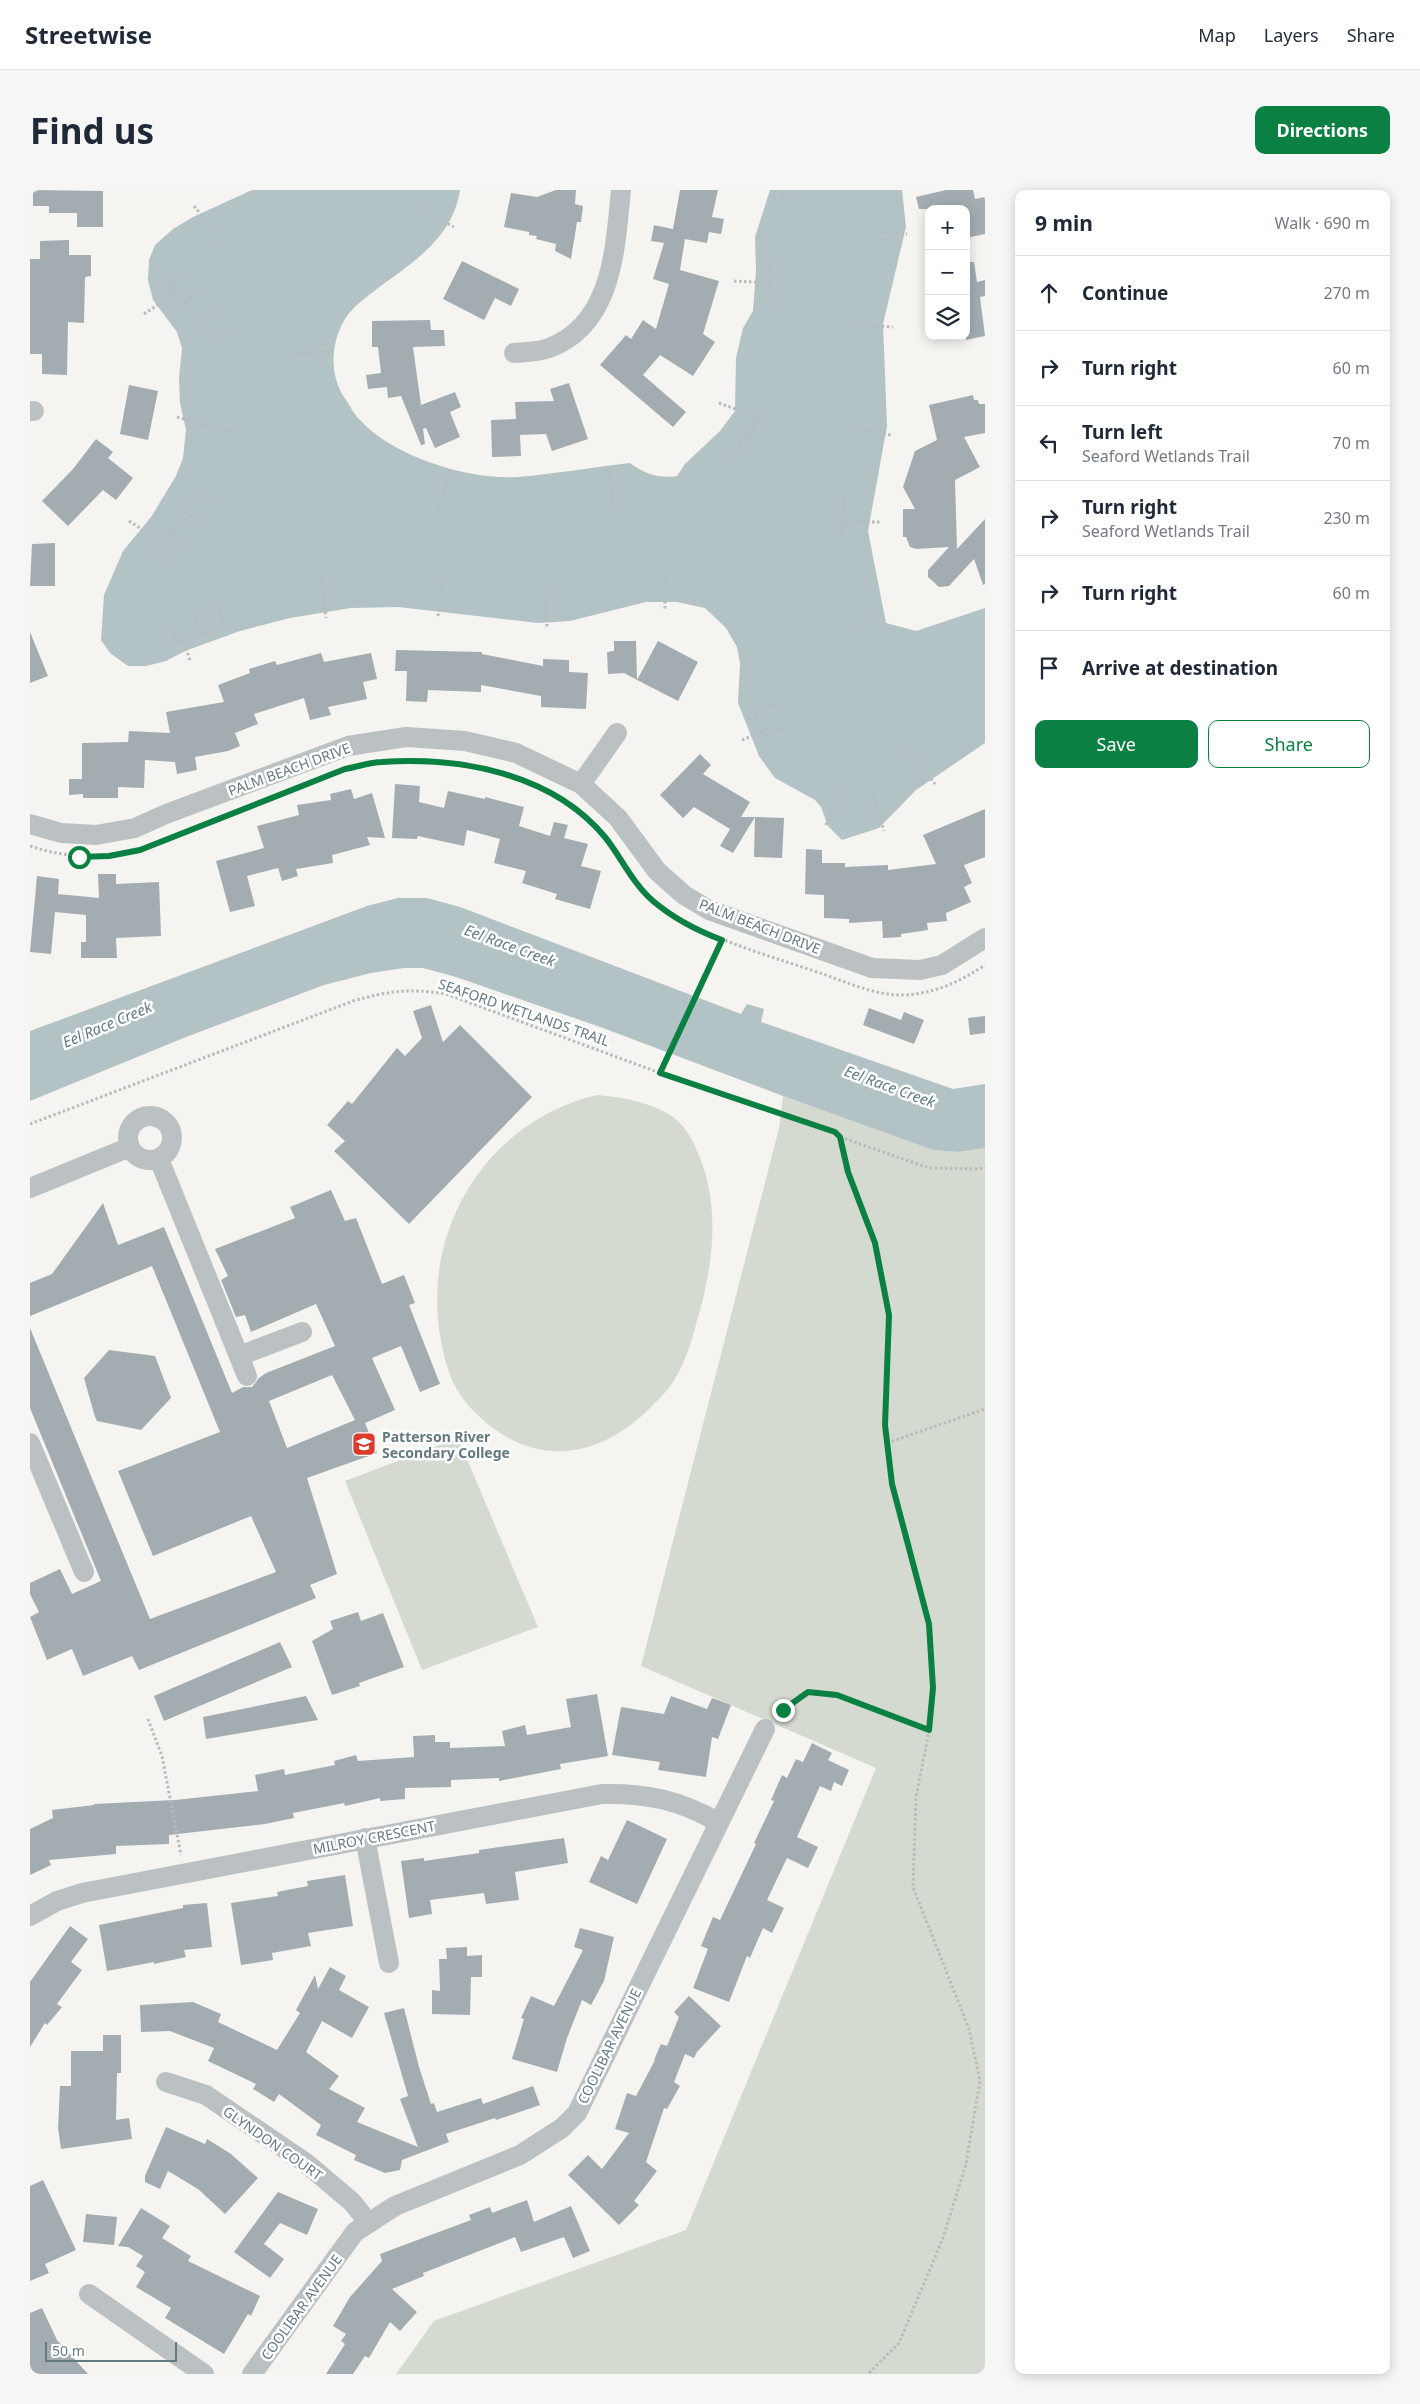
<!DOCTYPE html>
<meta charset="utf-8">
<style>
body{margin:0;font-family:"Noto Sans",sans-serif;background:#f6f6f7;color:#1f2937}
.controls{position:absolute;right:15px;top:15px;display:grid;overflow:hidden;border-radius:10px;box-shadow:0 2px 12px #0003}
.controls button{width:45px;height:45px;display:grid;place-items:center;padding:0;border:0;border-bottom:1px solid #e0e1e3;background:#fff;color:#1f2937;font:25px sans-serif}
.scale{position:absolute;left:15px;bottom:12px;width:132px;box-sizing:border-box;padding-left:5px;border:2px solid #657981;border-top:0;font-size:14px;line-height:18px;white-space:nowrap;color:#657981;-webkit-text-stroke:4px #fff;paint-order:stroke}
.stop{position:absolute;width:15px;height:15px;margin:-11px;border:4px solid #0b8043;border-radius:50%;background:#fff}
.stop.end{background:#0b8043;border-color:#fff;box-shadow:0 1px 5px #0008}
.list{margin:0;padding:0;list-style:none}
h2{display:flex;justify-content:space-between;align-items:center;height:65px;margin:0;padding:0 20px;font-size:21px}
h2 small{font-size:16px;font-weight:400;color:#747a83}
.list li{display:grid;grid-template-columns:32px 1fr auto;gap:15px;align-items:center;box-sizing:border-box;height:75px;padding:0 20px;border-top:1px solid #e0e1e3}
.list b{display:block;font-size:19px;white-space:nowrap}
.list p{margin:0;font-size:16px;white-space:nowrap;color:#747a83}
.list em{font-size:16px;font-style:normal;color:#747a83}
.actions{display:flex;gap:10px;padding:15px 20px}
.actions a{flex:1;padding:11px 0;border:1px solid #0b8043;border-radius:10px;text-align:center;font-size:18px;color:#0b8043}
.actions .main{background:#0b8043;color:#fff}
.icon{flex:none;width:28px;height:28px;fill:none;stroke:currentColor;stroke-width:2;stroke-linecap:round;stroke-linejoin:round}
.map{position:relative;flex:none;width:955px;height:2184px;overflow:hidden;border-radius:10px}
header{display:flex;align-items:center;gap:30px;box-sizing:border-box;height:70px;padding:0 25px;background:#fff;border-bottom:1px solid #e0e1e3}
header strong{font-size:24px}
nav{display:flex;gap:28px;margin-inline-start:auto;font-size:18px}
.intro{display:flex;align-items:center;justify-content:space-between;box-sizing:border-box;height:120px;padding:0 30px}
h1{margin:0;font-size:35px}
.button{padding:12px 22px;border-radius:10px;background:#0b8043;color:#fff;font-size:18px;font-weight:700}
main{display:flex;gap:30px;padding:0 30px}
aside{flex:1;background:#fff;border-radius:10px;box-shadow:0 2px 12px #0003}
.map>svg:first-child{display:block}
</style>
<header>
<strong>Streetwise</strong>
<nav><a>Map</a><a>Layers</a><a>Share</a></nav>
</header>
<div class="intro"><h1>Find us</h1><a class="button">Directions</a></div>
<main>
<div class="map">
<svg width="955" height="2184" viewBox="0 0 955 2184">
<rect width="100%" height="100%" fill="#f5f4f1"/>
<!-- green -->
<path fill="#d5dad1" d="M567,905C592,907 621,912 643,927C653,934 659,944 664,954C692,1010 684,1073 667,1131C662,1150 656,1170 646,1187C639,1200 627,1211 617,1221C570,1266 512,1277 459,1235C426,1208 417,1186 410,1145C392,1037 459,930 567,905Z
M753,906L903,960L928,962L955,958V2184H366L404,2131L656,2040L846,1578L611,1476L749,938Z
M428,1248L508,1437L392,1480L315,1291Z"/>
<!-- water -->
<path fill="#b3c2c4" d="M222,0H430C423,47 384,72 348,98C337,107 323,116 315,129C300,154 299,186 316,210C320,216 324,224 329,229C363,267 438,290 488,287C525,284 563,277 600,273C615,284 629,289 647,286L655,274L690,241L705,221L706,168L713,138L723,121L726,81L725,47L740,0H872L876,37L853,134L857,236L838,341L856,433L886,441L955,418V553L886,600L849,638L812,650L798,636L791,617L785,610L745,588L729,566L708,513L710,473L707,457L696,438L675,418L647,412H616L540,431L508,433L368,417L321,418L260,428L210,441L155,461L136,471L116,476H98L80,463L71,450L74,405L93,361L121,327L146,286L153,268L156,240L150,213L149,188L152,158L147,142L123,110L118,90L119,70L125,55L143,39L163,27Z
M368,708H397L430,717L711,824L717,814L734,819L731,832L923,899L955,894V958L928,962L903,960L753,906L573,838L426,787L393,778H374L341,783L294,795L156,847L0,911V841L337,716Z"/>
<!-- building -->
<path fill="#a3adb1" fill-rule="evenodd" d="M3,0L73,1V37H47V23H19V16H3Z
M526,0H546L545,14L553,16L551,32H547L541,69L525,61L526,54L506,49L507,46L499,45V42L474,37L481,3L507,7Z
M650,0H688L682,27L694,29L691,44L679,42L677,53L655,49L650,80L689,91L673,144L685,152L663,186L630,165L613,185L656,222L643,237L570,175L596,145L601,149L613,130L626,139L639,94L623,89L634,53L621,51L624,35L643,39Z
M916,0H943L945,9L955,7V44L936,48V19H889L886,7Z
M39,50V65H61V86L55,87L54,133L38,132L37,185L12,184V164H0V69H10V51Z
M432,71L489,99L481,116L465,108L454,130L413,109Z
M936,72H944L947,92L955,90V106L950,107L955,146L936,150Z
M400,130L401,140H414L415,156L383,157L391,215L425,202L431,217L420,222L430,247L405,258L396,238L393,239L395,254L391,255L371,206L358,208L357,197L338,199L336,185L351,183L348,157H342V131Z
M539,193L558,249L522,261L516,244L490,245L491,266L462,267L461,230L486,229L485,212L524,211L520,199Z
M99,195L128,201L118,250L90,244Z
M943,205L944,210H948L949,214H955V243L934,247L950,277L925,290L927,359L955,329V394L953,395L944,369L919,396L909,397L898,387V380L919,357L886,359L880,357L876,347H873V319H885L873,297L885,261L907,250L899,215Z
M66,249L83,262L78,268L103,288L86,310L73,300L38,336L12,311L43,279Z
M25,353V396H0L2,354Z
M0,442L18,486L0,493Z
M584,451H606L607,490L594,483L578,484L577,462L584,461Z
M628,451L668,472L648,511L607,490Z
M366,460L452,462V464L513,476V469L539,470V482L558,483L556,519L511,517V506L451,495V502L398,500L397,512L376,511L377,481H365Z
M291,463L294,472L341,463L347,489L333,492L337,509L298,517L301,525L280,530L274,508L224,524L228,534L205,543L210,556L198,561L165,567L167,580L147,584L145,572L115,570L114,598L88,597V608H53V604L39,605V589H52V553L98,552L99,541L140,543L136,522L194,512L188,495L220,483L219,479L245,471L247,475Z
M670,564L681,575L673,584L720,612L711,627H725L703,663L690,656L700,639L664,617L653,628L630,605Z
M365,594L390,596L389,612L414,618L418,601L455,609V607L494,617L489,636L520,646L524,632L538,635L534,648L558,654L551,676L571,681L560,719L525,709L527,704L492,693L496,681L464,673L470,649L437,640L434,656L388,646L387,649L362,648Z
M321,599L324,609L342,603L355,648L337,647L340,655L302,665L303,673L266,679L268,686L252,691L248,678L217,686L225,716L200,722L186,671L234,658L227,636L269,625L267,615L301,610L300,604Z
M955,619V667L934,675L942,693L934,697L941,712L916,723L917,731L897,733L898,740L871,744V747L853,748L852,731L819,733V729L794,728V705L775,704L776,659L792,660V673H815V677L858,675V680L906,674L893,645Z
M725,627L754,628L752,668L724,667Z
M68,684H86V694L129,692L131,746L86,748L87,768H51V752H56V725L25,722L21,764L0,762L7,686L29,689L28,704L69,708Z
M401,815L413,852L430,835L502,907L379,1034L304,961L315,951L297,935L318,911L322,914L367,858L375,866L392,848L383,821Z
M839,818L871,830L874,822L894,830L884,854L833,835Z
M955,826V843L940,845L938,828Z
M301,1000L315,1031L326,1028L352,1094L374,1085L385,1113L379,1115L410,1194L390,1202L371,1156L342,1168L365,1220L335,1233L347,1263L277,1288L307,1384L280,1395L286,1408L109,1480L102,1466L53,1486L42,1459L17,1470L0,1427L9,1422L0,1404V1393L30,1379L42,1404L71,1391L0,1218V1138L120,1429L246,1382L221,1326L123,1366L88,1281L190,1242L122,1076L0,1126V1093L22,1084L73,1013L88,1055L134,1037L202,1203L213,1197H222L229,1188L236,1183L305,1156L286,1114L221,1142L215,1125L206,1127L191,1090L198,1086L185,1059L265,1028L260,1017ZM302,1185L325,1230L257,1258L239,1211Z
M79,1160L125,1166L141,1208L111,1240L67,1231L65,1227L54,1188Z
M328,1422L331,1431L353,1423L374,1477L329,1493L330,1496L302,1505L282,1451L303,1439L300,1431Z
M250,1452L262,1477L134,1531L124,1506Z
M567,1504L578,1566L530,1574L531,1579L469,1591V1588L421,1590V1597L375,1598V1609L350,1611V1608L315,1616L314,1613L263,1623L264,1628L235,1634L139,1645V1654L86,1656V1664L19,1670L21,1675L0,1685V1639L23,1628L22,1620L64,1615V1614L145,1610L228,1601L225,1585L254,1579L255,1585L305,1575L304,1571L326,1565L328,1571L384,1567L383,1546L405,1545V1552H420V1558L475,1556L472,1541L495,1535L497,1545L541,1537L536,1509Z
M276,1506L288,1530L176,1549L173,1527Z
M641,1506L677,1519L682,1508L701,1515L688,1549L682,1547L676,1587L628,1580L630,1572L582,1565L591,1517L634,1524Z
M782,1553L802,1563L798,1570L819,1580L812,1596L804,1592L801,1601L790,1596L767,1647L788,1657L778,1678L757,1668L737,1710L754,1718L742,1743L733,1738L720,1768L717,1766L699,1812L663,1798L678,1759L671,1756L683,1727L690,1730L726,1654L724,1653L744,1611L741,1610L752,1585L757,1588L766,1569L773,1572Z
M597,1630L637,1649L607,1714L559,1692L571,1666L578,1670Z
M534,1648L538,1673L485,1682L489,1710L456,1714L454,1703L400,1710L402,1724L379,1728L371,1671L394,1668V1671L449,1663V1660Z
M315,1685L323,1736L278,1743L281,1756L242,1763L243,1770L211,1775L201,1713L248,1706L247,1702L278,1696L277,1691Z
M177,1713L182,1757L154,1760L156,1767L124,1774V1772L77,1781L69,1735L153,1718V1715Z
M40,1736L58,1749L41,1772L52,1780L27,1814L32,1817L17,1835L15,1833L0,1857V1792Z
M550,1738L584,1747L574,1791L561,1815L552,1810L537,1848L527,1882L482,1869L494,1829L491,1828L501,1806L524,1816L553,1760L544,1757Z
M437,1757V1766L452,1765V1787H441L440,1825L402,1824V1800L410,1801L409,1769H417L416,1758Z
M300,1777L316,1786L309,1800L339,1817L322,1848L292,1831L276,1862L309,1886L299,1899L335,1918L327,1932L388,1957L370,1909L378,1906L354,1823L374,1818L389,1877L401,1914L404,1913L407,1922L451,1908L453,1914L503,1896L510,1915L466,1930L465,1928L416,1944L419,1952L372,1970L370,1980L355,1983L324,1970L326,1965L286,1945L291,1935L249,1904L244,1912L223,1899L226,1894L178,1871L184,1858L140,1841L111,1842L110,1815L163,1812L191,1824L188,1832L247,1860L270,1823L266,1820L285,1785L288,1799Z
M659,1806L691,1836L667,1862L664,1868L655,1864L644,1892L650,1896L637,1919L634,1918L616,1972L627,1981L604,2011L609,2015L589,2035L538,1985L558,1965L572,1979L599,1943L585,1939L597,1903L606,1906L625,1870H624L631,1854L637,1856L649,1827L644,1822Z
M73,1845H91V1883H87L86,1930L99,1928L102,1949L31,1959L28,1938L30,1896H41V1861H73Z
M136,1937L175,1954L177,1949L201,1964L228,1988L195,2024L168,1999L138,1981L130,1999L115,1992V1986Z
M13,1990L46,2060L15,2074L19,2083L0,2091V1996Z
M248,2002L288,2019L277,2045L250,2033L234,2054L254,2069L240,2088L204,2062Z
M497,2010L504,2032L541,2016L560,2061L543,2068L534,2047L491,2062L485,2047L393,2083L394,2086L362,2099L387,2122L370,2141L360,2132L339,2168L335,2166L323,2184H296L315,2154L311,2151L316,2144L303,2136L320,2107L352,2071L350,2064L441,2030L439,2025L460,2017L462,2023Z
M111,2018L140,2036L132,2048L161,2066L158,2071L230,2106L221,2126L218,2124L194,2164L135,2128L141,2118L106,2097L115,2082L106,2076L113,2066L98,2057L88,2056Z
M56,2024L87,2027L84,2055L53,2052Z
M12,2118L27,2150L58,2184H0V2123Z"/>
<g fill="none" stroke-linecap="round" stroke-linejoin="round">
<!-- path -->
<path stroke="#b8bbbd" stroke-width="3" stroke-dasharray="2.5 2.5" stroke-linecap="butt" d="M753,9L754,0
M164,16L194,54
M387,17L424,37
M846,41L877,44
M156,79L139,93L186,151L203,137
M704,91L739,93
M155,112L172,98
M738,118L740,68
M114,124L147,102
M170,132L189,117
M827,134L863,137
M266,164L305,162
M689,213L735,230
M147,227L207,243
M824,237L861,245
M703,270L712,247L719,249L726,227
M578,276L584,320
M408,321L420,279
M155,323L174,335
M99,331L134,354
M812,332H852
M141,343L160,355
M811,356L814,306
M146,376L128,363L169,302L187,313
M635,376V419
M291,387L296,428
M515,399L517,438
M164,423L171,445
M408,426L413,386
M140,432L147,452
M829,441L848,422
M137,455L153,450
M160,470L153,450L195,437L188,417
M745,514L725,523L736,547L756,537
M712,550L733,541
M879,561L905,594
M841,597L854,641
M796,635L811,599
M0,656C40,669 69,668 110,660L315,579C406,560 505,575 571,644C591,664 602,695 625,712C676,749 728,762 787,782C815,791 844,806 875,805C906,803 929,792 955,775
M630,883L692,750
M0,934L323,811C359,801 378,798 416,804L630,883L805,942L810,947L818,982L845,1053L859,1125L855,1235L862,1295L899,1434L903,1498L899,1541L886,1607L883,1697L939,1839L950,1891L936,1974L913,2048L869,2153L838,2184
M810,947L899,978L949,979L955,977
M857,1253L955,1219
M746,1525L778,1502L807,1505L899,1541
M118,1529L132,1566L151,1665"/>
<!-- minor -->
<path stroke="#bbc1c3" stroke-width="20" d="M484,163C495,162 509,162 519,158C583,134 585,59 591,0
M0,221H4
M551,594L587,543
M0,634L31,643L66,645L105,638L136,624L318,556L376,547L435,551L486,563L551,594L588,628L627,681L654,705L679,720L842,778L890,780L912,775L955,748
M98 948a22 22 0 1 1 44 0a22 22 0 1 1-44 0Z
M129,969L217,1186
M0,998L100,957
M209,1166L272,1142
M0,1253L54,1382
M335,1648L359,1773
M0,1726L27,1711L52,1703L572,1604C617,1603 649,1610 688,1632
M136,1892L176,1905L276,1973L322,2012L338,2032
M59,2104L174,2184
M222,2184L325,2042L365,2016L490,1965L532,1938L547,1923L735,1539"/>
</g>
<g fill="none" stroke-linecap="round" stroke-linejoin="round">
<!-- route -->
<path stroke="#0b8043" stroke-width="6" d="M49,667L79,666L110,660L315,579C327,577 340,572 352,572C431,567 522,583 575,647C591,667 603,694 623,711C643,728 668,741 692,750L630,883L805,942L810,947L818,982L845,1053L859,1125L855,1235L862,1294L899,1434L903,1498L899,1540L807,1505L778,1502L753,1520"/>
</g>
<!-- icons -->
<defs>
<g id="school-square" transform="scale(1.25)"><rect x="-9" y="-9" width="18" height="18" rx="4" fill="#db3a2c" stroke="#fff"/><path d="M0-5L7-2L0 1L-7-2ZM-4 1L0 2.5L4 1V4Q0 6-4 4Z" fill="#fff"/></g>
</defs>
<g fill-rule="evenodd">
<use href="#school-square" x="334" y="1254"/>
</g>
<g text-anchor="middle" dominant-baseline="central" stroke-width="5" stroke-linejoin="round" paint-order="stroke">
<!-- street labels -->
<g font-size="14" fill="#657981" stroke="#fff">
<text transform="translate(259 579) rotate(-20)">PALM BEACH DRIVE</text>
<text transform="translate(730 736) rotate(21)">PALM BEACH DRIVE</text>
<text transform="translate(494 822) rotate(19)">SEAFORD WETLANDS TRAIL</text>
<text transform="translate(344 1647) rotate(-11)">MILROY CRESCENT</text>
<text transform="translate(579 1856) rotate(-64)">COOLIBAR AVENUE</text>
<text transform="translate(243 1953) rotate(35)">GLYNDON COURT</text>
<text transform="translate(271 2117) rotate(-54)">COOLIBAR AVENUE</text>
</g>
<!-- poi labels -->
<g font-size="14" font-weight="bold" fill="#657981" stroke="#fff" text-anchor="start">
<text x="352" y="1246">Patterson River<tspan x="352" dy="16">Secondary College</tspan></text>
</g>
<!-- water labels -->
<g font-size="15" font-style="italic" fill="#617b7e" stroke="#fff">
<text transform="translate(480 755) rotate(20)">Eel Race Creek</text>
<text transform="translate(77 834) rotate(-23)">Eel Race Creek</text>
<text transform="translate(860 896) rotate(20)">Eel Race Creek</text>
</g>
</g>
</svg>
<div class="controls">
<button>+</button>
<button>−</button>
<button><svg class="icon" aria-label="layers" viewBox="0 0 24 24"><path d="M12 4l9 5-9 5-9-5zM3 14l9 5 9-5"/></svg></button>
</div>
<div class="scale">50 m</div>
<div class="stop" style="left:49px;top:667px"></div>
<div class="stop end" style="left:753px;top:1520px"></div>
</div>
<aside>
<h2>9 min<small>Walk · 690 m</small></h2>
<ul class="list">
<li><svg class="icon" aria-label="ahead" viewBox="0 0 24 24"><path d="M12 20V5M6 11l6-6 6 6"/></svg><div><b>Continue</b></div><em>270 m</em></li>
<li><svg class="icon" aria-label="right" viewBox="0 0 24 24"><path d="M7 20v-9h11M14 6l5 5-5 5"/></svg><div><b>Turn right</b></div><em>60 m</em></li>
<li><svg class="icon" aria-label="left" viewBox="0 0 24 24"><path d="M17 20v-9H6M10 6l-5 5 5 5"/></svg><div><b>Turn left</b><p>Seaford Wetlands Trail</p></div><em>70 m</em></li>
<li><svg class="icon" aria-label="right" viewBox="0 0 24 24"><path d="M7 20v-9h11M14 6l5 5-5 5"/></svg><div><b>Turn right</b><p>Seaford Wetlands Trail</p></div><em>230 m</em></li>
<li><svg class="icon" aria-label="right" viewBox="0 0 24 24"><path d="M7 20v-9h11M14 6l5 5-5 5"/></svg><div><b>Turn right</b></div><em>60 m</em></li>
<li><svg class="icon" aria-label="arrive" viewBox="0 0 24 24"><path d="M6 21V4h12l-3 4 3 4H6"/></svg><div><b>Arrive at destination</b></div></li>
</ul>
<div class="actions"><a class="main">Save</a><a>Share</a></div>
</aside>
</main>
